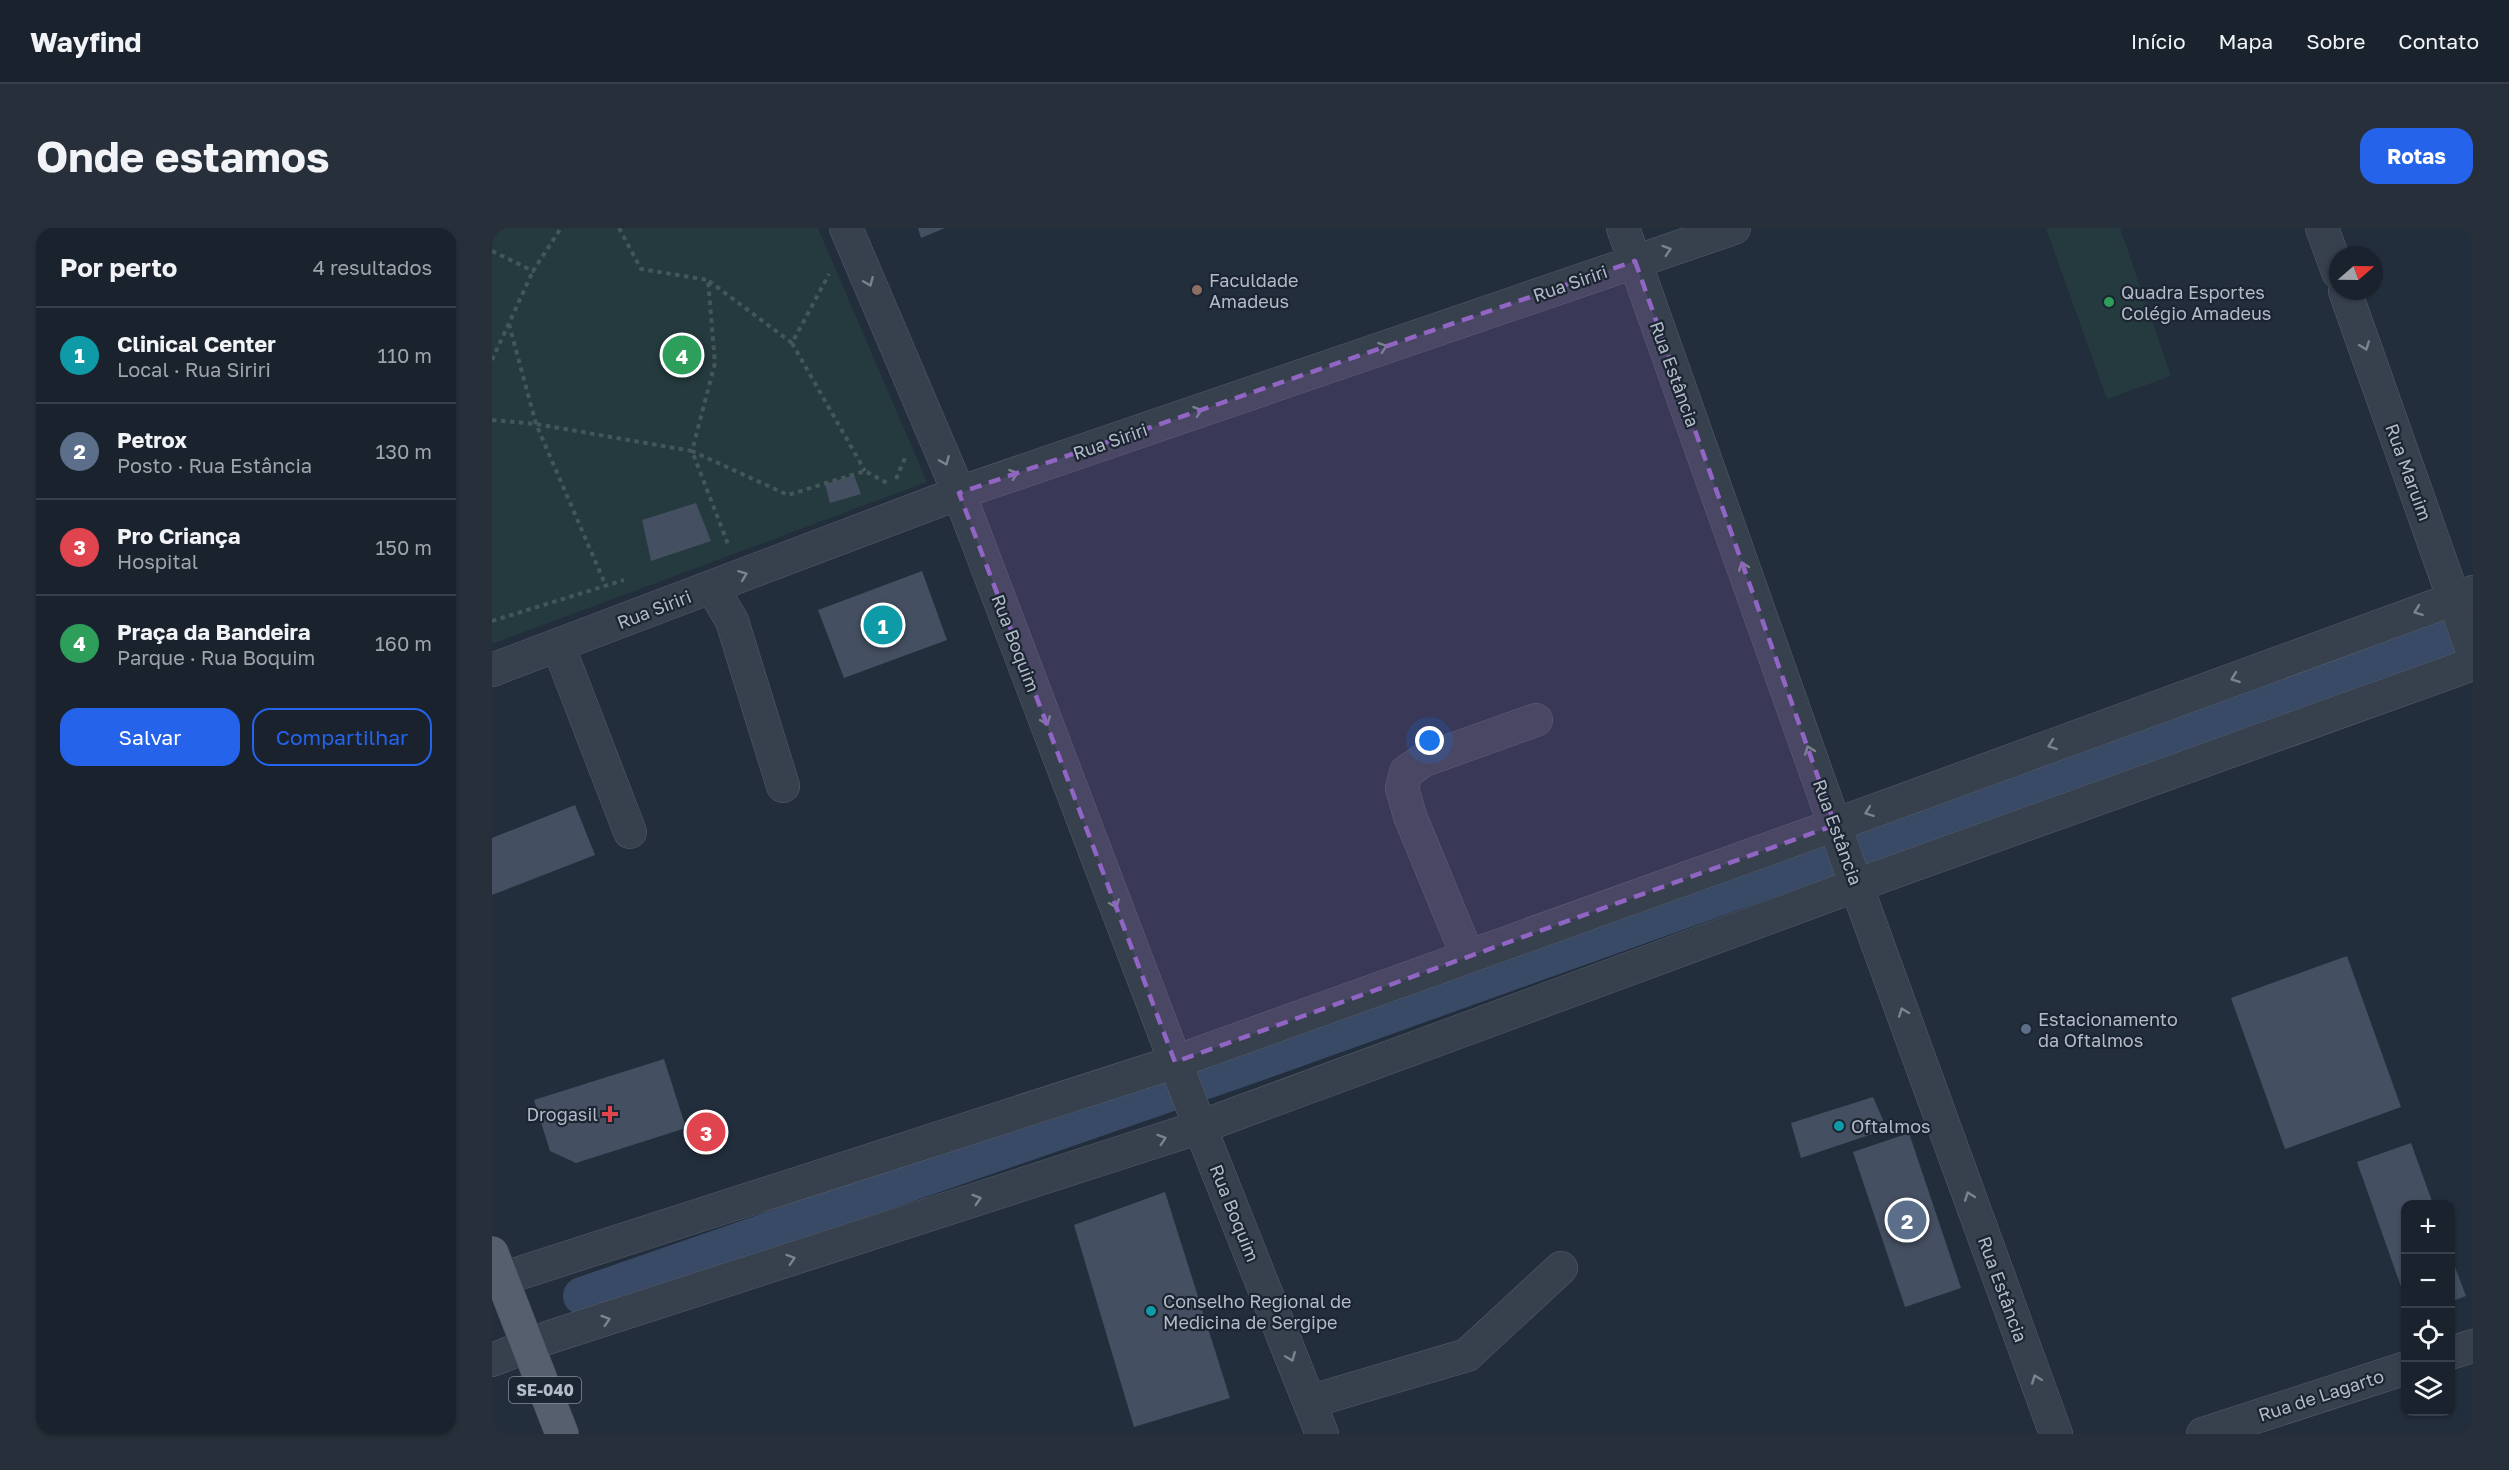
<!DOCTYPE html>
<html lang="pt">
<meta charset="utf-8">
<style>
body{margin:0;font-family:"Golos Text",sans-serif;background:#272f3a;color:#f1f3f6}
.controls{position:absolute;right:18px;bottom:18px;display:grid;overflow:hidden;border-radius:12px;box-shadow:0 2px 4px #0004}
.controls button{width:54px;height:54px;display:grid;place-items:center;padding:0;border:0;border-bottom:2px solid #383f4a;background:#1a222e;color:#f1f3f6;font:30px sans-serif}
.compass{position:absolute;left:1837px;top:18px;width:54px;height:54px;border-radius:50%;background:#1a222e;box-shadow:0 2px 4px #0004;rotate:70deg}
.you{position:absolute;left:938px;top:513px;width:21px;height:21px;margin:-15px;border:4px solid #fff;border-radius:50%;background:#1a73e8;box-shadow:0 0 0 9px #1a73e833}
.badge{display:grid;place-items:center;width:39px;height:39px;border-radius:50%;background:#2563eb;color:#fff;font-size:20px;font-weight:700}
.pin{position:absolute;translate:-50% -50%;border:3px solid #fff;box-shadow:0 2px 6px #0006}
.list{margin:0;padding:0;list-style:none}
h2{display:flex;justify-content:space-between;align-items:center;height:78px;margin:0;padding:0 24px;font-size:26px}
h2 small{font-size:20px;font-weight:400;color:#9fa4aa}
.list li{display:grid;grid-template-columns:39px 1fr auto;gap:18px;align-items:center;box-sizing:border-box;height:96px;padding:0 24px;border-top:2px solid #383f4a}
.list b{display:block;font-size:22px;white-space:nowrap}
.list p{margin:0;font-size:20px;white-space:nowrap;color:#9fa4aa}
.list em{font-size:20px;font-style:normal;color:#9fa4aa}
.actions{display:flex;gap:12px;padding:18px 24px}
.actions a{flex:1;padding:14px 0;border:2px solid #2563eb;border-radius:18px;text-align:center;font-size:21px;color:#2563eb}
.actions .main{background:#2563eb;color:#fff}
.icon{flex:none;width:33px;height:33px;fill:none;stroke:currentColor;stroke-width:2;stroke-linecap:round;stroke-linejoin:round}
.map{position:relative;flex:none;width:1981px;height:1206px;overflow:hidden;border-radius:18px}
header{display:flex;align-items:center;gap:36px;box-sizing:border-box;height:84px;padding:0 30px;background:#1a222e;border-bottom:2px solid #383f4a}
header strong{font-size:28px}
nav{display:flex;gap:33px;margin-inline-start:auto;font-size:21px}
.intro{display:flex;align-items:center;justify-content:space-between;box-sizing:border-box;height:144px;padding:0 36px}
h1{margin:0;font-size:42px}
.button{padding:15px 27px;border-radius:18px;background:#2563eb;color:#fff;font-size:21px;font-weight:700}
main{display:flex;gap:36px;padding:0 36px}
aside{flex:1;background:#1a222e;border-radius:18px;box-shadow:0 2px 4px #0004}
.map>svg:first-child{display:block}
</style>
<header>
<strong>Wayfind</strong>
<nav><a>Início</a><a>Mapa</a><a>Sobre</a><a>Contato</a></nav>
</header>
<div class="intro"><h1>Onde estamos</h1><a class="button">Rotas</a></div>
<main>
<aside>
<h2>Por perto<small>4 resultados</small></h2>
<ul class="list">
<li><span class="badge" style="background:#0f9aa8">1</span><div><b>Clinical Center</b><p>Local · Rua Siriri</p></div><em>110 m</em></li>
<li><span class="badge" style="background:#5c6f8a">2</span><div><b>Petrox</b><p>Posto · Rua Estância</p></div><em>130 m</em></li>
<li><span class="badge" style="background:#e0444e">3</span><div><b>Pro Criança</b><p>Hospital</p></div><em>150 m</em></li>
<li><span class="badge" style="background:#2e9e5b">4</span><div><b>Praça da Bandeira</b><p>Parque · Rua Boquim</p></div><em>160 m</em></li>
</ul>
<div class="actions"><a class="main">Salvar</a><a>Compartilhar</a></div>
</aside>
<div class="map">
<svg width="1981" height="1206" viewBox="0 0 1981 1206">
<rect width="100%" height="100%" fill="#232e3d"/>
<!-- green -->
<path fill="#253a3e" d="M0,0H326L435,254L0,416Z
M1554,0H1628L1679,148L1615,171Z"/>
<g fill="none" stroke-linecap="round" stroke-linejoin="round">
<!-- canal -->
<path stroke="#384a66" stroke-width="38" d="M90,1068L757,837L1981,399"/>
</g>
<!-- building -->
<path fill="#444f61" d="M426,0H453L429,10Z
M362,247L369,266L338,275L333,256Z
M204,275L219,313L159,333L150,292Z
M430,343L455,412L352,450L326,382Z
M83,577L103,627L0,667V610Z
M1855,728L1909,879L1793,921L1739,770Z
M172,831L194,900L84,935L58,923L42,872Z
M1381,869L1395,901L1309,930L1299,895Z
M1417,905L1469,1060L1413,1079L1361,924Z
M1919,915L1941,976H1914L1913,1070L1865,934Z
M673,964L738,1170L642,1199L582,997Z
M1958,1026L1974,1068L1958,1074Z"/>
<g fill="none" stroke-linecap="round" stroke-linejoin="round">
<!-- minor casing -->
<g stroke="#555d6b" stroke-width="34">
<path id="minor" d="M354,0L467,265L708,899L830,1206
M1131,0L1359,643L1564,1206
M1830,0L1846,44
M1853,63L1981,425
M220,359L240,393L291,558
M66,417L138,604
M0,442L467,265L1242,0
M976,729L918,588L910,560L914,544L932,532L1044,492
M0,1054L683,834L1343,597L1981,364
M1958,1125L1981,1118
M0,1132L58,1109L708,899L1365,657L1981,436
M819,1178L830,1170L975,1127L1069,1040
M1711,1206L1914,1140"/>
</g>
<!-- major casing -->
<g stroke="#404956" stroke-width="34">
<path id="major" d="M0,1025L70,1206"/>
</g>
<!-- path -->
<path stroke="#43575b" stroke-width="4" stroke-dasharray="4.5 4.5" stroke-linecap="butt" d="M127,0L149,41L216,52L223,135L200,223L296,267L373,243L395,255
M0,23L41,43L69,0
M217,53L300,115L337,46
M17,96L44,196L114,358
M300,115L373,243
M0,132L41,43
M0,192L44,196L200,223L236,316
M404,251L413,230
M0,393L132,352"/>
<!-- minor -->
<use href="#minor" stroke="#37404d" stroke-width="33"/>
<!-- major -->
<use href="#major" stroke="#555f6d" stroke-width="33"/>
</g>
<!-- one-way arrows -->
<defs><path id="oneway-chevron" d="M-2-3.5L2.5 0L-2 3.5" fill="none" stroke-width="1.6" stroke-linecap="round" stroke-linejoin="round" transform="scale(1.5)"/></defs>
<g stroke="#7b8391">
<use href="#oneway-chevron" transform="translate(1175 22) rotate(-18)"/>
<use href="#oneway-chevron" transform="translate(377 54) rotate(67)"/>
<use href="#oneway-chevron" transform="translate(1873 118) rotate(70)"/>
<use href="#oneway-chevron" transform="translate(891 119) rotate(-19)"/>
<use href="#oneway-chevron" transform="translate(706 183) rotate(-19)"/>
<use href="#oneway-chevron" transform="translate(453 233) rotate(67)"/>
<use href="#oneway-chevron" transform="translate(522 246) rotate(-19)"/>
<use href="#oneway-chevron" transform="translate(1251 338) rotate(-110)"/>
<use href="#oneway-chevron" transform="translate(251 347) rotate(-21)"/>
<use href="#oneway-chevron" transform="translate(1926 383) rotate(160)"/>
<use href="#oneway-chevron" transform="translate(1743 450) rotate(160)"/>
<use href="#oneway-chevron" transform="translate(554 493) rotate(69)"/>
<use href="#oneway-chevron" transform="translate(1560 517) rotate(160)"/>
<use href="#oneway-chevron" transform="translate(1317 522) rotate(-110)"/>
<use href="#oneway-chevron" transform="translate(1377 584) rotate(159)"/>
<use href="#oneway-chevron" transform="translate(623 676) rotate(69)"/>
<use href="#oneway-chevron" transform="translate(1411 784) rotate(-110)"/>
<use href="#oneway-chevron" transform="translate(670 911) rotate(-18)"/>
<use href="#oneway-chevron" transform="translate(1477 968) rotate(-110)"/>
<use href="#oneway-chevron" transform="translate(485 971) rotate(-18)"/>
<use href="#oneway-chevron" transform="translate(299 1031) rotate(-18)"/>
<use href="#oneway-chevron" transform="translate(114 1092) rotate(-18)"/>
<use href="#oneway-chevron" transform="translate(799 1129) rotate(68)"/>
<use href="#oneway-chevron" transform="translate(1544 1151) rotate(-110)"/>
</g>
<!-- marked area -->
<path fill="#9165c3" fill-opacity="0.2" stroke="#9165c3" stroke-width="4.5" stroke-dasharray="12 8" stroke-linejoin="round" d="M1143,33L1343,597L683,834L467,265Z"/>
<!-- markers -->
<circle fill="#8d6e63" stroke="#1c2532" stroke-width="2" cx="705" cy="62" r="6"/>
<circle fill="#2e9e5b" stroke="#1c2532" stroke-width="2" cx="1617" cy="74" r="6"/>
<circle fill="#5c6f8a" stroke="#1c2532" stroke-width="2" cx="1534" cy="801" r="6"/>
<path fill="#e0444e" stroke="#1c2532" stroke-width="2" d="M115 877h6v6h6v6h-6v6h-6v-6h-6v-6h6z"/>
<g fill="#0f9aa8" stroke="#1c2532" stroke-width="2">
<circle cx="1347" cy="898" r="6"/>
<circle cx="659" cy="1083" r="6"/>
</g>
<g text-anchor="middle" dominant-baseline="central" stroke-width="4.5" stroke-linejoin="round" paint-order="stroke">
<!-- shield labels -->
<rect fill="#1c2532" stroke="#868d9b" stroke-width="1.5" x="17" y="1149" width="72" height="26" rx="4.5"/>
<g font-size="16" font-weight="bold" fill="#b3bac8">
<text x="53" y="1162">SE-040</text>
</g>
<!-- poi labels -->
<g font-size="18" fill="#b3bac8" stroke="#1c2532" text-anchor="start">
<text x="717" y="52">Faculdade<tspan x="717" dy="21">Amadeus</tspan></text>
<text x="1629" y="64">Quadra Esportes<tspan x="1629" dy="21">Colégio Amadeus</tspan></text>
<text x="1546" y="791">Estacionamento<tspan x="1546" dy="21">da Oftalmos</tspan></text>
<text x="106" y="886" text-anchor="end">Drogasil</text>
<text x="1359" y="898">Oftalmos</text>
<text x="671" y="1073">Conselho Regional de<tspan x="671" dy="21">Medicina de Sergipe</tspan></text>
</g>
<!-- street labels -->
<g font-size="18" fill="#b3bac8" stroke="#1c2532">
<text transform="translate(1078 55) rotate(-19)">Rua Siriri</text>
<text transform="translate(1183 146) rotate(70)">Rua Estância</text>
<text transform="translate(618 213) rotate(-19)">Rua Siriri</text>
<text transform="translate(1917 244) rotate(70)">Rua Maruim</text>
<text transform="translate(162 381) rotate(-21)">Rua Siriri</text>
<text transform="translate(524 415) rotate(69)">Rua Boquim</text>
<text transform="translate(1346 604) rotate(70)">Rua Estância</text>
<text transform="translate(743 985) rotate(68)">Rua Boquim</text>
<text transform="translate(1511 1061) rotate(70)">Rua Estância</text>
<text transform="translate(1829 1167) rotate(-18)">Rua de Lagarto</text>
</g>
</g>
</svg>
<div class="controls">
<button>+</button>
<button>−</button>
<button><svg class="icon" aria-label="locate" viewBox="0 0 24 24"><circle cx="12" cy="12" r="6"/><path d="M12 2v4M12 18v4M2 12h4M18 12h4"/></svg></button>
<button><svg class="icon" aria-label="layers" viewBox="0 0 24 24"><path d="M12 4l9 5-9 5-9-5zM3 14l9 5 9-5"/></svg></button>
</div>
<svg class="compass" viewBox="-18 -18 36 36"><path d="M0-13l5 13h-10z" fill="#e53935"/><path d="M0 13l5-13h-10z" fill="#9fa4aa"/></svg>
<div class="you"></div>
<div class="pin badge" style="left:391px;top:397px;background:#0f9aa8">1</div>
<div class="pin badge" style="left:1415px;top:992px;background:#5c6f8a">2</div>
<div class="pin badge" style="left:214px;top:904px;background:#e0444e">3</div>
<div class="pin badge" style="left:190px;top:127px;background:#2e9e5b">4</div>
</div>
</main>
